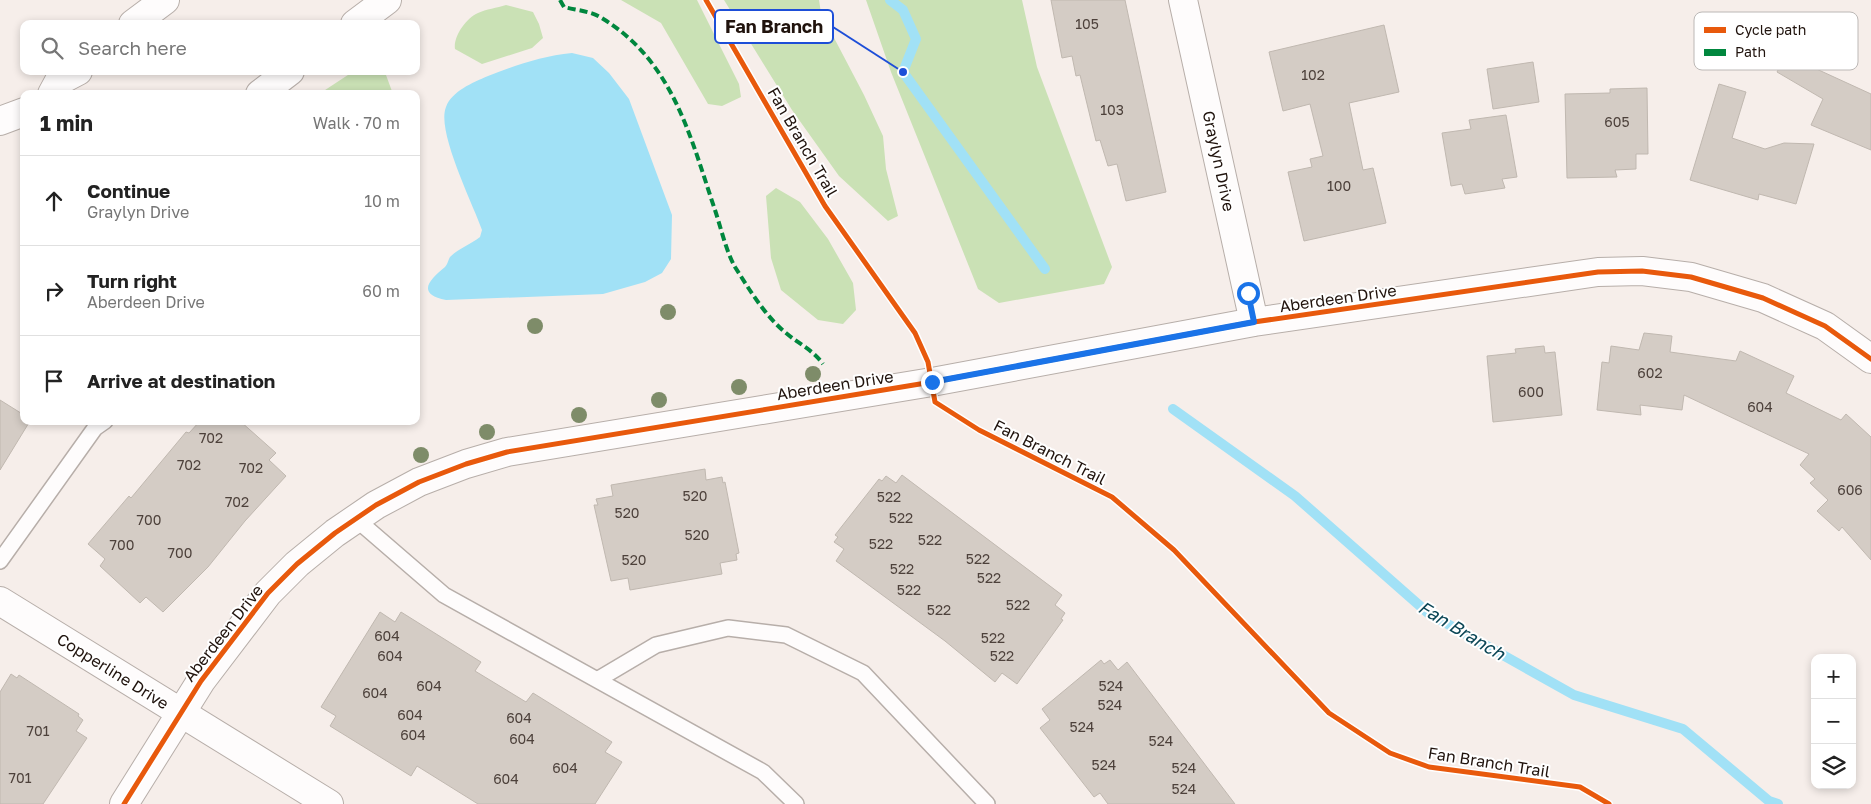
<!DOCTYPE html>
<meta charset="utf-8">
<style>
body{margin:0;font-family:"Golos Text",sans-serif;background:#f6f6f6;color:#222}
.controls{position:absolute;right:15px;bottom:15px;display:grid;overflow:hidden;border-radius:10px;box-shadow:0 2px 8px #0003}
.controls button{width:45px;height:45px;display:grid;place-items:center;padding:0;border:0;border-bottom:1px solid #e0e0e0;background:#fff;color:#222;font:25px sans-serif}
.stop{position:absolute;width:15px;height:15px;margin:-11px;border:4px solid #1a73e8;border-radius:50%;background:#fff}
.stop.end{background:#1a73e8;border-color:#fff;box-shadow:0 1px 5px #0008}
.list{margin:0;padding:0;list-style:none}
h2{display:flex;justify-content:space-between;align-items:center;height:65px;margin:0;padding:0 20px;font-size:21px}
h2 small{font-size:16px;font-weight:400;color:#767676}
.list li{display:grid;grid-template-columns:32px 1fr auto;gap:15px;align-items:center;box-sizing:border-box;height:90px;padding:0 20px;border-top:1px solid #e0e0e0}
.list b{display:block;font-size:19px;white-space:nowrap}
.list p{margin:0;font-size:16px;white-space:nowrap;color:#767676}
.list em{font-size:16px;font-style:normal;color:#767676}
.icon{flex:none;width:28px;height:28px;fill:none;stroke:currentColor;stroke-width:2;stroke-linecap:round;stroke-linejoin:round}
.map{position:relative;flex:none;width:1871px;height:804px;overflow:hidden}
.search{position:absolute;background:#fff;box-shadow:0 2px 8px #0003;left:20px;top:20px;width:400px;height:55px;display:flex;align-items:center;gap:12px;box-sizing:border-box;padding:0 18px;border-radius:10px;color:#767676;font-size:19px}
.panel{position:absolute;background:#fff;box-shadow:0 2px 8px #0003;left:20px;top:90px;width:400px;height:335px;border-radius:10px}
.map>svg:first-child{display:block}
</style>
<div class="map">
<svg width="1871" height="804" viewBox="0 0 1871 804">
<rect width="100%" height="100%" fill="#f6eeea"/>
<!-- green -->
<path fill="#cae1b5" d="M621,0H697L739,84L741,97L722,106L708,104L661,23Z
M724,0H819L821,13L864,95L883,136L886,169L898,216L888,221L839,176L792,110Z
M866,0H1022L1037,67L1112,267L1104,284L999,303L978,289L891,72Z
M506,5L533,12L539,24L543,38L532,48L482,64L455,49C453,37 466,18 478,13C486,9 497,8 506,5Z
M354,71H379L386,75L393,94H319Z
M776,188L800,202L828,239L853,283L856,310L843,324L818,320L781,290L771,258L766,196Z"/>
<!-- water -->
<path fill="#a1e1f6" d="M572,53L593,58L609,73L629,99L672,215L671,259L662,273L645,282L603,294L446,300C416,294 429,280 445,267C448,264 448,260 450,257C458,249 471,244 480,237L482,230C473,204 436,131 446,107C452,91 472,83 488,76C516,65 542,56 572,53Z"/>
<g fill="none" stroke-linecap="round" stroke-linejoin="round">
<!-- stream -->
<path stroke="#a1e1f6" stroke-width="10" d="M890,0L903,10L916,39L903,72L1045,269
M1173,409L1295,496L1428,613L1574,695L1683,729L1769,801L1778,804"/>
</g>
<!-- building -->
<path fill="#d4ccc5" stroke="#c0b8b0" d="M1051,0H1125L1166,192L1126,201L1117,164L1108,166L1100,140L1096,141L1080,75L1076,76L1072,56L1062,58Z
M1384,25L1399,92L1349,103L1363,170L1373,168L1386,223L1304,241L1288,172L1312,167L1310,159L1323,156L1310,104L1283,111L1269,52Z
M1786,55L1871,94V150L1811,125L1823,99L1777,72Z
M1533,62L1539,102L1493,109L1487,69Z
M1719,84L1746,92L1732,138L1765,149L1784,143L1814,144L1796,204L1759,194L1758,200L1690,180Z
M1647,88L1648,154H1636V169L1615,170L1617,177L1567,178L1565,94L1610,93V89Z
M1506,115L1517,177L1502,179L1505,188L1465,194L1462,184L1451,186L1442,133L1471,129L1469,120Z
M1644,333L1672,336L1670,352L1736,361L1740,351L1794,376L1786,393L1841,420L1846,414L1871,437V560L1842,527L1839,531L1817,511L1828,500L1810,483L1815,479L1800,465L1809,454L1684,395L1682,410L1640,405L1641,415L1597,410L1602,362L1609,363L1611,346L1639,350Z
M1544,346L1545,353L1555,352L1562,415L1493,422L1487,356L1516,353L1515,349Z
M0,400L24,415V421H30L0,470Z
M200,421H240L276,453L269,460L286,476L245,521L208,567L163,612L146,597L140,603L100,566L105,559L88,544L129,496L131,498L186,432L189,433Z
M705,469L706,480L722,477L723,483L725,482L739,553L736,554L737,560L720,563L722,574L630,590L628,578L611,581L594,505H598L596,499L613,496L611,485Z
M902,475L1062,595L1055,605L1065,613L1061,619L1063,620L1017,684L1002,673L995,682L945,641L836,561L844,549L834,542L838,537L835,535L879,479L882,481L886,476L896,483Z
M380,612L395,622L401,612L481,662L475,671L526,702L533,693L612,742L605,752L622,762L595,804H478L417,766L411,776L330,726L336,716L321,707Z
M1101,660L1104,664L1110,660L1118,670L1127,662L1235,804H1108L1100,793L1094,797L1040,728L1050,720L1042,709Z
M11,674L17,678L19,675L79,714L78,716L83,720L76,731L87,738L43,804H0V692Z"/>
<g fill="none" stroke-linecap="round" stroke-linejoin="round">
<!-- service casing -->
<g stroke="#b7aea9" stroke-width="18">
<path id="service" d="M356,519L444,595L763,772L796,804
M0,561L95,428L105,421
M597,680L656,645L728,628L786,635L863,673L987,804"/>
</g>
<!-- minor casing -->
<g stroke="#b7aea9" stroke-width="30">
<path id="minor" d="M1183,0L1254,322
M133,24L165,0
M355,24L387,0
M52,94L59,81L78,71
M260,94L290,71
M0,121L24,112
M0,601L329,804
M124,804L201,681L268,593L297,564L335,533L376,505L419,482L466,464L507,452L932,382L1254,322L1598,272L1642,271L1691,277L1763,298L1825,326L1871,359"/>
</g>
<!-- service -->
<use href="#service" stroke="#fefcfc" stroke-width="15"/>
<!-- minor -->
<use href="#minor" stroke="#fefcfc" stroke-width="28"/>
<!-- quiet -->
<path stroke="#00873e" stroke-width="4" stroke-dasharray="8 4" stroke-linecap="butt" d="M560,0L564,7C575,10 590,11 600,17C673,60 690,136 715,210C721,228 726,251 735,267C749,289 765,316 786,333C799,344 813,350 823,364"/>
<!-- cycleway casing -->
<g stroke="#fff" stroke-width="8">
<path id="cycleway" d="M706,0L825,206L915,333L928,362L935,402L979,430L1112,497L1174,550L1329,713L1390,753L1429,767L1580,787L1609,804
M124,804L201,681L268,593L297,564L335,533L376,505L419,482L466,464L507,452L932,382L1254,322L1598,272L1642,271L1691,277L1763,298L1825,326L1871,359"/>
</g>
<!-- cycleway -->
<use href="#cycleway" stroke="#e8590c" stroke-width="5"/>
</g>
<!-- trees -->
<g fill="#7e8c69">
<circle cx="668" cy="312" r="8"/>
<circle cx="535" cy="326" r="8"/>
<circle cx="813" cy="374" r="8"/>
<circle cx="739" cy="387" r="8"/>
<circle cx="659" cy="400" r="8"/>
<circle cx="579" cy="415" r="8"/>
<circle cx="487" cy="432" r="8"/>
<circle cx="421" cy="455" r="8"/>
</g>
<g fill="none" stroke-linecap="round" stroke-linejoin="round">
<!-- route -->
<path stroke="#1a73e8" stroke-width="6" d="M932,382L1254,322L1248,293"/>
</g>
<g text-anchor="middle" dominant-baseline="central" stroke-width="4" stroke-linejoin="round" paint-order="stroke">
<!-- number labels -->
<g font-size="14" fill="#4d413b">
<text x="1087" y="23">105</text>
<text x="1313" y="74">102</text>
<text x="1112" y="109">103</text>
<text x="1617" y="121">605</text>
<text x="1339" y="185">100</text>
<text x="1650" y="372">602</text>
<text x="1531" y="391">600</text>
<text x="1760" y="406">604</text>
<text x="211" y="437">702</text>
<text x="189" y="464">702</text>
<text x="251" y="467">702</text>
<text x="1850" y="489">606</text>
<text x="695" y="495">520</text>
<text x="889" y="496">522</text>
<text x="237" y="501">702</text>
<text x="627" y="512">520</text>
<text x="901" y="517">522</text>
<text x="149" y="519">700</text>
<text x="697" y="534">520</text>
<text x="930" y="539">522</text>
<text x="881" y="543">522</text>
<text x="122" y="544">700</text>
<text x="180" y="552">700</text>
<text x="978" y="558">522</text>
<text x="634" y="559">520</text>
<text x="902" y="568">522</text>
<text x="989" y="577">522</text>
<text x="909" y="589">522</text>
<text x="1018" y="604">522</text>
<text x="939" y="609">522</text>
<text x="387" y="635">604</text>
<text x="993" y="637">522</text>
<text x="390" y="655">604</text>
<text x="1002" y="655">522</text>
<text x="429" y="685">604</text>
<text x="1111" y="685">524</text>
<text x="375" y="692">604</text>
<text x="1110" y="704">524</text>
<text x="410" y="714">604</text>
<text x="519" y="717">604</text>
<text x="1082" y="726">524</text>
<text x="38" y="730">701</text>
<text x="413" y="734">604</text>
<text x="522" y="738">604</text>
<text x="1161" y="740">524</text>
<text x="1104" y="764">524</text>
<text x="565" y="767">604</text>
<text x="1184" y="767">524</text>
<text x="20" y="777">701</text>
<text x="506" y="778">604</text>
<text x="1184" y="788">524</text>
</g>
<!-- street labels -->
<g font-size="16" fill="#20130d" stroke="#fff">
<text transform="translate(803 142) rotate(60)">Fan Branch Trail</text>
<text transform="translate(1219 161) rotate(78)">Graylyn Drive</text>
<text transform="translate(1338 298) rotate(-8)">Aberdeen Drive</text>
<text transform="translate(835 385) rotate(-9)">Aberdeen Drive</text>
<text transform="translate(1050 452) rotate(27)">Fan Branch Trail</text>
<text transform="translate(223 633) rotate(-52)">Aberdeen Drive</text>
<text transform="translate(113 671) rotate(32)">Copperline Drive</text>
<text transform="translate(1489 762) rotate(9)">Fan Branch Trail</text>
</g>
<!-- water labels -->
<g font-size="18" font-style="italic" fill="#0b4656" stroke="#fff">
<text transform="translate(1462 630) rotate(31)">Fan Branch</text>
</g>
</g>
<!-- legend -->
<rect x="1694" y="12" width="164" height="58" rx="8" fill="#fff" stroke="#bcb8b6" stroke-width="1"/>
<rect x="1704" y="27" width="22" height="6" fill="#e8590c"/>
<rect x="1704" y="49" width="22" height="7" fill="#00873e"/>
<g font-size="14" fill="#20130d">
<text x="1735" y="35">Cycle path</text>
<text x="1735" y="57">Path</text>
</g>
<!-- callouts -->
<path fill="none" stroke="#1d4ed8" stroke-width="2" d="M903 72L833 27"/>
<circle fill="#1d4ed8" stroke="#fff" stroke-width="2" cx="903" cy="72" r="5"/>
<rect fill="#fff" stroke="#1d4ed8" stroke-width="2" x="715" y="10" width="118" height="33" rx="5"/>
<g font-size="18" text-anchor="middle" font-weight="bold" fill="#20130d">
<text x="774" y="33">Fan Branch</text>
</g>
</svg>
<div class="controls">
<button>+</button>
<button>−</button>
<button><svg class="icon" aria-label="layers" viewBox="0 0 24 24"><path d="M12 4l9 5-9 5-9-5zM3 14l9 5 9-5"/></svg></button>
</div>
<div class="stop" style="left:1248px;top:293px"></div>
<div class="stop end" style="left:932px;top:382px"></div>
<div class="search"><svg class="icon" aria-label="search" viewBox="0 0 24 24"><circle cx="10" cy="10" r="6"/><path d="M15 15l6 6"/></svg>Search here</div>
<section class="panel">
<h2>1 min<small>Walk · 70 m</small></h2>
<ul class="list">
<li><svg class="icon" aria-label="ahead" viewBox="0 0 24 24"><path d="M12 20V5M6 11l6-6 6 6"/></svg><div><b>Continue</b><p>Graylyn Drive</p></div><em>10 m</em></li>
<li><svg class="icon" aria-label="right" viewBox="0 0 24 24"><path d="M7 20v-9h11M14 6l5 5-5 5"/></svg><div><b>Turn right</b><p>Aberdeen Drive</p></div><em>60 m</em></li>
<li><svg class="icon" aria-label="arrive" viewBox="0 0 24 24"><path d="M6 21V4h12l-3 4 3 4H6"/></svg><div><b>Arrive at destination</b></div></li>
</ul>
</section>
</div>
